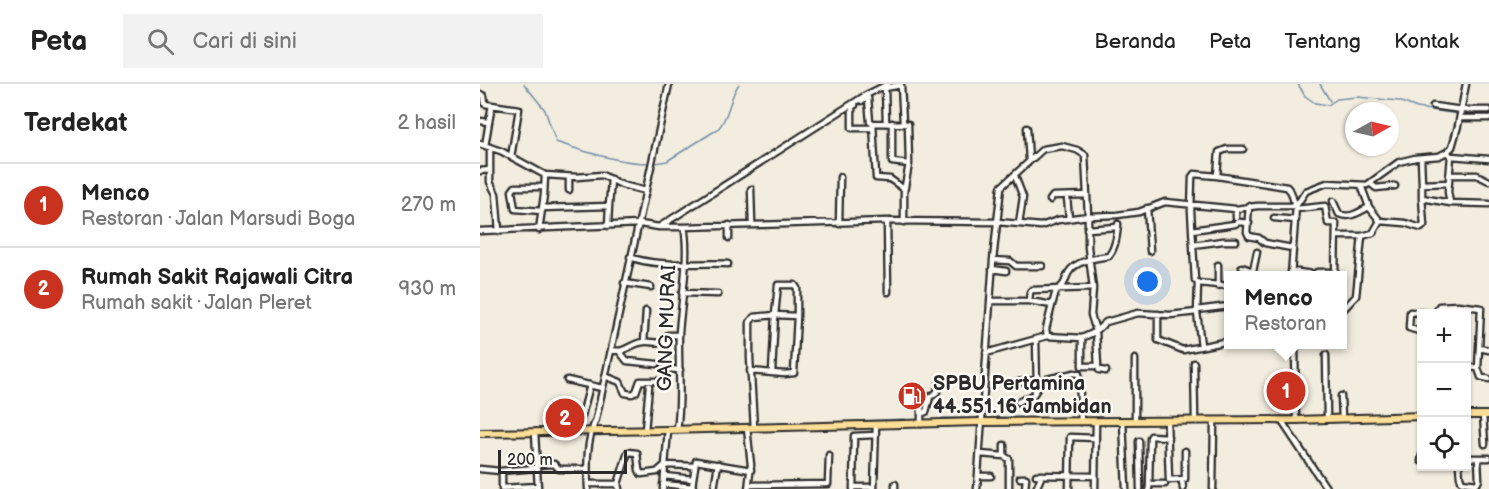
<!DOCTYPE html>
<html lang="id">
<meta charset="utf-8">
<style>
body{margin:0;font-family:"Balsamiq Sans",sans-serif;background:#f2f2f2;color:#222}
.controls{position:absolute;right:18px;bottom:18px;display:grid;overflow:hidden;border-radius:0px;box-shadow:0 2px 4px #0004}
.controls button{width:54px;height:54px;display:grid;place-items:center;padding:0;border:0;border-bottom:2px solid #e0e0e0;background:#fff;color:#222;font:30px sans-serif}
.compass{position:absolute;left:865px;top:18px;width:54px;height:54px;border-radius:50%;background:#fff;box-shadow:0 2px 4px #0004;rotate:82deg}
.scale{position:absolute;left:18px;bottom:15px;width:129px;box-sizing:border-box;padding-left:6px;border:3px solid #2b2b2b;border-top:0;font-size:16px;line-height:21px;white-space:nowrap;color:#2b2b2b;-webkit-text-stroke:4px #fdfcf7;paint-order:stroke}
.you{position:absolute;left:668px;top:198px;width:21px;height:21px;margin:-15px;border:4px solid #fff;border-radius:50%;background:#1a73e8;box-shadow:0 0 0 9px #1a73e833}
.badge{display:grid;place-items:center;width:39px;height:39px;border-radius:50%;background:#c8321e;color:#fff;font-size:20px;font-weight:700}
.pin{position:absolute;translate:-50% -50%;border:3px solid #fff;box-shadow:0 2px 6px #0006}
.popup{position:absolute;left:744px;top:187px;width:123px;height:78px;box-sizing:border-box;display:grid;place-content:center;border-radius:0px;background:#fff;filter:drop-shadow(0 2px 4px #0005);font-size:20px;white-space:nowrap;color:#767676}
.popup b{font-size:22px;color:#222}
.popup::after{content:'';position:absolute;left:50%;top:100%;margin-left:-12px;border:12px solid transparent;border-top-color:#fff}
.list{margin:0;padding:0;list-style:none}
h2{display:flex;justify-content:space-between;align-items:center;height:78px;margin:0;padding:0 24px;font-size:26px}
h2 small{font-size:20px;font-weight:400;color:#767676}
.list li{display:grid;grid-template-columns:39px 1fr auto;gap:18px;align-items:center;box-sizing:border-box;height:84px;padding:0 24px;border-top:2px solid #e0e0e0}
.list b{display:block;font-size:22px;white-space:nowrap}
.list p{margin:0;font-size:20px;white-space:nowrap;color:#767676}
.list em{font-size:20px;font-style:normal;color:#767676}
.icon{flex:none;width:33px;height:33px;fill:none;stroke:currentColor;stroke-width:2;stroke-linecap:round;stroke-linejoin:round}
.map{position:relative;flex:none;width:1009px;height:405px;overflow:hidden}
header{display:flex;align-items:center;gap:36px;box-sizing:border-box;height:84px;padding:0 30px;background:#fff;border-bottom:2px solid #e0e0e0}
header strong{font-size:28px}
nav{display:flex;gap:33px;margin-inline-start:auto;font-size:21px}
.search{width:420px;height:54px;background:#f2f2f2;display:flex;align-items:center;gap:15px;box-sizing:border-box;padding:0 21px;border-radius:0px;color:#767676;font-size:22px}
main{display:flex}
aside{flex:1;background:#fff}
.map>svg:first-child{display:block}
</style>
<header>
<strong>Peta</strong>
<div class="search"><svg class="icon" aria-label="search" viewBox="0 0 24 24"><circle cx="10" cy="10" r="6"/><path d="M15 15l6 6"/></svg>Cari di sini</div>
<nav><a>Beranda</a><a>Peta</a><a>Tentang</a><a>Kontak</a></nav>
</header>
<main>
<aside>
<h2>Terdekat<small>2 hasil</small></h2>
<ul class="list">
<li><span class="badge">1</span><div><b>Menco</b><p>Restoran · Jalan Marsudi Boga</p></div><em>270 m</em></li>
<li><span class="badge">2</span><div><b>Rumah Sakit Rajawali Citra</b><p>Rumah sakit · Jalan Pleret</p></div><em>930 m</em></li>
</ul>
</aside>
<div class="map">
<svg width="1009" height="405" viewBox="0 0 1009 405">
<rect width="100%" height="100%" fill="#f3eddf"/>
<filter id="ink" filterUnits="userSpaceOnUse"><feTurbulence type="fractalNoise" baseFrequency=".0167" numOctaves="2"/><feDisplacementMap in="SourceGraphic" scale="12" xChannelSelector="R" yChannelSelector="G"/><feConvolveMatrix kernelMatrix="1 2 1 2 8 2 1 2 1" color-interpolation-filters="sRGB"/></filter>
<g filter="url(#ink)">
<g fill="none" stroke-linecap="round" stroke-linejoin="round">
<!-- stream -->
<path stroke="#728faa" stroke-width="1.5" d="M44,0L65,26L76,58C105,68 157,85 187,77L238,45C250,32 249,13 259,0
M818,0L825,12L835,19L848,21L857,15L877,13L919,17L937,24L978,30
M840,0L850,17
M983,30L1009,31
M516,333L592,334
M462,334H499
M611,334L708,333
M720,334L762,333
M306,340L425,335
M0,345H49
M822,364L850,405"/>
<!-- minor casing -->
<g stroke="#2b2b2b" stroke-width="9">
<path id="minor" d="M0,10L4,12L5,20L39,25L31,73
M382,17L388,14L390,38L393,39
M375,21L372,23V44H393
M953,22L982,26H1009
M980,34H1009
M0,37L9,38L5,62
M9,38L12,21
M406,39L405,4L421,1L423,39
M412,39V78L429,80
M547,44L549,76
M0,60L21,67L65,91L64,111L59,146
M10,63V98L16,110L19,147
M971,72L1009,75
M941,74L942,100
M0,87L10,86
M65,91L97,93L122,91L142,101L166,107
M969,91H997L1009,97
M535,92L543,113L539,140
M737,92L807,103L811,108L814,118L818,119
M89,93V106
M891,100L896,104L915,102
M881,101L889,123L900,137
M271,105L272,140
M587,113L589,135
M942,114V100L969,99
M570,116L573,112L607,111
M853,117L859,130C870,135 879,128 889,123
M970,119L1009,120
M769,122L767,148L769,152L779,154L785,159L812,164
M62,124L129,122L131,95
M667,124L670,167
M756,125V134
M816,125L845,122L848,139H856L855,192
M62,127L35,125L32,107L35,103H64
M794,134L816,136
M407,137L408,208
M900,137L925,139L941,144L944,141L942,114L970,119L968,108L971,72L967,68
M424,138V108L429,80L428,40L393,39L396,94L410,95L424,105
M359,140L360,93
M249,141V154
M128,142L129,122
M179,143L386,11L408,0
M607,145L638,143
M712,146L755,140L759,138L769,139
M0,147L160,140L179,143H204L407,137L518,138L561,142L578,136L608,132V163L613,204L611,231L616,247L618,282L619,286L626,287
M856,152H882
M713,161L743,157H756
M150,173C178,184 218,178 248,180
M513,176L530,177L536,182H562
M762,183L773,187V192
M512,185L526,187
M773,187L777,168
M811,187L833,190
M811,192L816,122L826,107L847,99L887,101L919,78L935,74L959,72L967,68L972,63L978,42L986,0
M832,192L837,188H855
M144,199L171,203
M718,199L749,202
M738,202V181
M202,209L238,210
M549,217L550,208L552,206L613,204
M572,221L576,207C588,198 583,198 589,188C596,176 618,174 629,172C636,162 637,151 638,140
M978,221L1001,224L998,284L986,283
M717,226L749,222
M863,226L876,212L882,152L893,149L900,137
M717,228L721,262
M956,229L959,222L978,221V230
M678,230V256L703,266L749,257
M942,248L929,244L930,228L956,230
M567,252L602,254L615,248L626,238L658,229L690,231L717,228L718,199L715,196L711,127L712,93L714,90L737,92L739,68L747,65H763
M602,254V282H618
M164,258L166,227
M815,260L816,336
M999,264L1009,266
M131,266C146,270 150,259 164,258C171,257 176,260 183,258L188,251H199
M140,268L147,277L177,280
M506,269L567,252L566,245L572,221L549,217H510
M846,271L847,334
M714,279L715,336
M998,284L1001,293L1009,295
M187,285L200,286
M270,287L305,290L314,289L317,232
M125,292L140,298L145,309L152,310L156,308L160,297H179
M567,295L594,289L599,290L601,338
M87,296L122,304
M538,298L556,296
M861,312L862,334
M538,318L553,311L557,305L556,255
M442,329L446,328L450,313L457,308L460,296
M1003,331L1005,360
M801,336L847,405
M643,337L646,405
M655,337V275
M687,337L689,396L705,395V367
M100,339L110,301
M441,340V317
M267,344L271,381L268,405
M274,344L270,274V238L274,233L295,231L298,201H315L317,204V232L295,231L292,288
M165,346L169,302
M197,346C202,314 198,281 199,249C201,218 210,172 204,143
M55,348L58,405
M659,357L660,405
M500,370L524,372L529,375V405
M524,372V361
M986,374H1009
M941,377L942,371
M56,381L74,380L79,385H107
M979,382L980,393L982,398L997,400L999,396L998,374
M0,385L20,387L56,384
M556,391L615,392
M184,392L213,395L212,405
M498,392H511
M540,394H546L545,405
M213,395L216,377L271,386
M702,396L703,405
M108,400H138
M183,400L213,403
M415,400V405
M669,400H685
M269,401L348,400L349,371
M373,403H394
M22,404L58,402
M22,405V387
M108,405C107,380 106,358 116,335L189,0
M139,405L138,400L148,368L157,369L159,386L161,390L177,388L185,381L214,382
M183,405L188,346
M234,405L238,380
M373,405L374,352L395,351
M394,405L396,341
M497,405L513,176L521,103L563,65L582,62L597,66L605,71L608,132L637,131L659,128L685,118L756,125L777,122H816
M556,405L562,391
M589,405L590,353L616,354
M615,405L616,338
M669,405L670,354L671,352L688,353
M733,405L734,337"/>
</g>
<!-- major casing -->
<g stroke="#2b2b2b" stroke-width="10">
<path id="major" d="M986,331H1009
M0,349L188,346L501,338L816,336L942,332"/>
</g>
<!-- minor -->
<use href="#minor" stroke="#fdfcf7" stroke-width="4.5"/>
<!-- major -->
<use href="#major" stroke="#fdde96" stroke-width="6"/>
</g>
</g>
<!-- icons -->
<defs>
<g id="fuel-disc" transform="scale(1.5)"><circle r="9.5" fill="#c8321e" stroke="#fdfcf7"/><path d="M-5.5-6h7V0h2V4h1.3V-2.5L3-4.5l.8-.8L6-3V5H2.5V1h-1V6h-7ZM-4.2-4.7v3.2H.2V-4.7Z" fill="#fff"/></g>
</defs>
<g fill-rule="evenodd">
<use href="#fuel-disc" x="432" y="312"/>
</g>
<g text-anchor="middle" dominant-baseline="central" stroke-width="5" stroke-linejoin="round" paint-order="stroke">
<!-- street labels -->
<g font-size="20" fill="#2b2b2b" stroke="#fdfcf7">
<text transform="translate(187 244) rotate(-88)">GANG MURAI</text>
</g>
<!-- poi labels -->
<g font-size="20" font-weight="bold" fill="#2b2b2b" stroke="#fdfcf7" text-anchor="start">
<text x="453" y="300">SPBU Pertamina<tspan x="453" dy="23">44.551.16 Jambidan</tspan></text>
</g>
</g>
</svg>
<div class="controls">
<button>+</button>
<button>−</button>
<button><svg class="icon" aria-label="locate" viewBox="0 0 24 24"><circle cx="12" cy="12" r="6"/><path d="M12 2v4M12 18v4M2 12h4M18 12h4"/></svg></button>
</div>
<svg class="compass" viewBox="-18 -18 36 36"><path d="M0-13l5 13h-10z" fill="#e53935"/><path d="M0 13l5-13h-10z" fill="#767676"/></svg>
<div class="scale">200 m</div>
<div class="you"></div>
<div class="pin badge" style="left:806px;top:307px">1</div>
<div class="popup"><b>Menco</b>Restoran</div>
<div class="pin badge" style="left:85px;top:334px">2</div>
</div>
</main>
